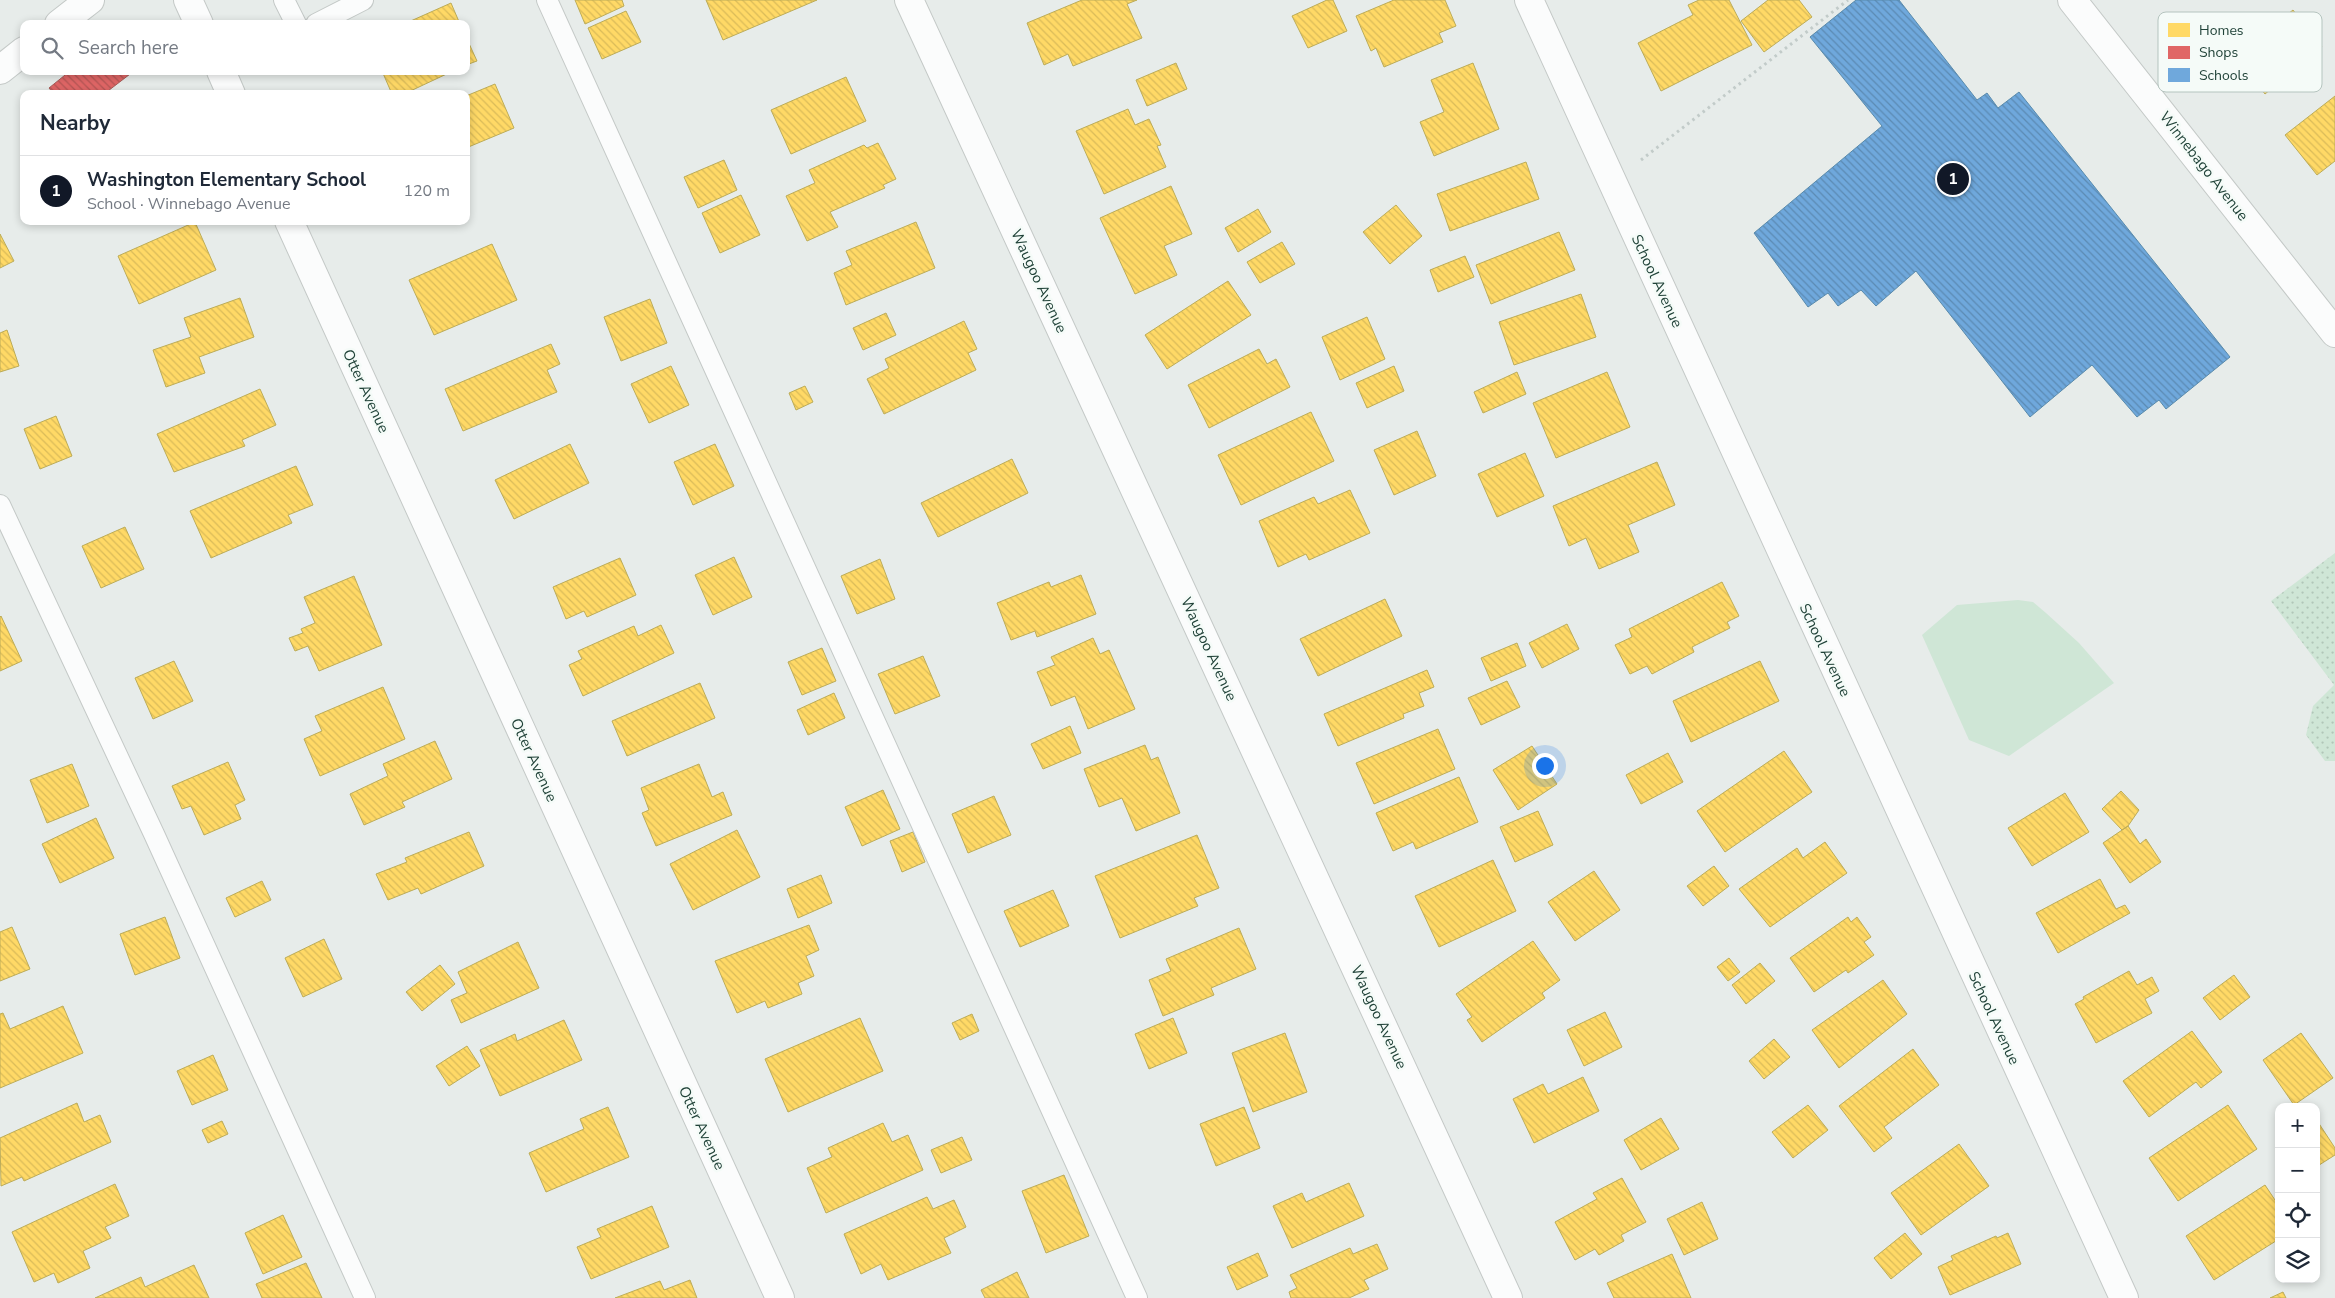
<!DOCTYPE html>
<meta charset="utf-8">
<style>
body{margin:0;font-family:"Nunito Sans",sans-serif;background:#f6f6f7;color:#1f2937}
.controls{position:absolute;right:15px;bottom:15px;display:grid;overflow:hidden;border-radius:10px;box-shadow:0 2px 8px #0003}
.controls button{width:45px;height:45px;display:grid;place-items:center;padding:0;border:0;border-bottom:1px solid #e0e1e3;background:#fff;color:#1f2937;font:25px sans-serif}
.you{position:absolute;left:1544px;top:765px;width:18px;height:18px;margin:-12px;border:4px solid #fff;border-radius:50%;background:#1a73e8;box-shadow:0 0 0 8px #1a73e833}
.badge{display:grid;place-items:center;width:32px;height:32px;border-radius:50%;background:#111827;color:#fff;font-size:16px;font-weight:700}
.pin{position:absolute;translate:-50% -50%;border:2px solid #fff;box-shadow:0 1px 5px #0006}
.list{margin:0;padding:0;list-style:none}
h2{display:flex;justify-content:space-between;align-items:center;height:65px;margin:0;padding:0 20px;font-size:21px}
h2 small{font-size:16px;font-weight:400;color:#747a83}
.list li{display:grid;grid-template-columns:32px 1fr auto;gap:15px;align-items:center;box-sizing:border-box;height:70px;padding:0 20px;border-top:1px solid #e0e1e3}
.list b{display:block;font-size:19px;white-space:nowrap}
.list p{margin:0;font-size:16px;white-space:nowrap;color:#747a83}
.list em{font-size:16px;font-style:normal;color:#747a83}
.icon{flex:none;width:28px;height:28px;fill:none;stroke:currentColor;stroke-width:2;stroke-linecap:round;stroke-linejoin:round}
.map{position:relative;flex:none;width:2335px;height:1298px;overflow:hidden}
.search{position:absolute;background:#fff;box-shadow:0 2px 8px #0003;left:20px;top:20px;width:450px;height:55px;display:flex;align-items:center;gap:12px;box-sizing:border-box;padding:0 18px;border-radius:10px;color:#747a83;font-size:19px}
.panel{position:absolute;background:#fff;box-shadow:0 2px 8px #0003;left:20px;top:90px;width:450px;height:135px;border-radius:10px}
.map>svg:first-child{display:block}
</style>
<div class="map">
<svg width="2335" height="1298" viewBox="0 0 2335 1298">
<defs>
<pattern id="park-dots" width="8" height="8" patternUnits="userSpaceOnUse" patternTransform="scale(1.25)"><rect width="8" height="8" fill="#cfe6d6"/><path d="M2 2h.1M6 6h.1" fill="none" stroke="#b1c6b8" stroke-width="1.8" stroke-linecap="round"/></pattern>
<pattern id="homes-back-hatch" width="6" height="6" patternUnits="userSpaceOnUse" patternTransform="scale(1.25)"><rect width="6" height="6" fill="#ffd966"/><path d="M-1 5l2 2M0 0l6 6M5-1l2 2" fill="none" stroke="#dabb59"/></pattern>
<pattern id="shops-back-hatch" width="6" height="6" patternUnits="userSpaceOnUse" patternTransform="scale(1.25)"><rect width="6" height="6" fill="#e06666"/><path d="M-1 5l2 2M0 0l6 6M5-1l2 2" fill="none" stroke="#b55655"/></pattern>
<pattern id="schools-back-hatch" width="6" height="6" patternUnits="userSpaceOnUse" patternTransform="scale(1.25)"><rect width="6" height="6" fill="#6fa8dc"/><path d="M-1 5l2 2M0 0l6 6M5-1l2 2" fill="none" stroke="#5b8ab3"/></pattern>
</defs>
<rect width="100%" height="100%" fill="#e7ecea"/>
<!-- park -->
<path fill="url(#park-dots)" d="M2335,553V761H2325L2306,735L2313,706L2334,685L2271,601Z"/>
<!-- garden -->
<path fill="#cfe6d6" d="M2018,600L2033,602L2046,613L2079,643L2114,683L2009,756L1969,740L1922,635L1957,605Z"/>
<!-- homes -->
<path fill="url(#homes-back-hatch)" stroke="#bcac58" d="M575,0H622L624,6L585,24Z
M706,0H817L723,40Z
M1082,0H1137L1127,4L1142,38L1073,66L1068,54L1044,65L1027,23Z
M1327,0H1333L1347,31L1308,48L1292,16Z
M1394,0H1445L1456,26L1439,33L1443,42L1384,67L1376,48L1371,51L1356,16Z
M1699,0H1729L1752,45L1661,91L1638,43L1693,15L1688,5Z
M1768,0H1799L1812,17L1764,52L1741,21Z
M451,3L460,24H404Z
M2293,10L2322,47L2265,94L2247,72L2255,65L2242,50Z
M626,11L641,42L602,59L588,28Z
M466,37L477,61L466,65Z
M1176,63L1187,89L1147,106L1136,80Z
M1473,63L1499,129L1434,156L1420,122L1444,112L1431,80Z
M382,71H453L404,94H392Z
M846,77L866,121L791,154L771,110Z
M495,84L514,128L466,148V96Z
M2335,96V161L2317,175L2285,135Z
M1128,109L1135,125L1149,119L1161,145L1157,146L1166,167L1104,194L1076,131Z
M878,143L896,179L883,185L885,188L830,212L838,227L807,241L786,196L815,183L809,170L864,145L867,148Z
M724,160L737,190L698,208L684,177Z
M1526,162L1539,199L1450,231L1437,194Z
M1171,186L1192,234L1164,246L1177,275L1135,294L1100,218Z
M741,195L760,235L720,253L702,213Z
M1396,205L1422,236L1390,264L1363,232Z
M1258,209L1271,232L1238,252L1225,228Z
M195,222L216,270L139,304L118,256Z
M916,222L935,268L846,305L834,273L852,265L846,251Z
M1559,232L1575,270L1491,304L1476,265Z
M0,234L14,261L0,268Z
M1282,242L1295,264L1260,283L1247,262Z
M492,244L517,300L434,335L409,280Z
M1465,256L1474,277L1438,292L1430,270Z
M1228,281L1251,315L1167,369L1145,335Z
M1581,294L1596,337L1514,365L1499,322Z
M240,298L254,337L199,357L205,373L166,387L153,350L191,337L184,318Z
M650,299L667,343L621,361L604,317Z
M886,313L896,335L863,350L853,328Z
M1367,317L1385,359L1340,380L1322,337Z
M964,321L977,349L968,353L976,370L884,414L867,379L889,368L885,359Z
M7,330L19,366L0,372V333Z
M551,344L560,364L547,370L557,392L463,431L445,389Z
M1259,349L1267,364L1276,359L1290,387L1209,428L1188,385Z
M671,366L689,405L649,423L631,384Z
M1394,366L1404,391L1367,408L1356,383Z
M1517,372L1526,394L1483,413L1474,392Z
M1607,372L1630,427L1556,458L1533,403Z
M805,386L813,402L796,410L789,393Z
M260,389L276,425L242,440L245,446L174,472L157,434Z
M1311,412L1334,461L1241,505L1218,455Z
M56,416L72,456L40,469L24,429Z
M1417,431L1436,476L1394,495L1374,450Z
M570,444L589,483L514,519L495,480Z
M715,444L734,486L693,505L674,462Z
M1525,453L1544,496L1497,517L1478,474Z
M1012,459L1028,493L938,537L921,503Z
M1657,462L1675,505L1628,525L1639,552L1599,569L1586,538L1569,546L1553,506Z
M296,466L313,505L288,515L292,523L211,558L190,511Z
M1350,490L1370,533L1309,560L1306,554L1278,567L1259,521L1314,497L1318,504Z
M125,527L144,569L101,588L82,546Z
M734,557L752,597L713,615L695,575Z
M620,558L636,595L587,617L584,611L566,619L553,587Z
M880,559L895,599L857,614L841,576Z
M1081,575L1096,614L1037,637L1035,631L1011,640L997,603L1049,582L1051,587Z
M354,576L382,645L319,671L308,646L295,651L289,638L303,633L301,629L315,623L304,597Z
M1722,582L1739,616L1727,622L1730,628L1692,647L1694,652L1652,674L1647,666L1630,674L1615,645L1632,637L1629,629Z
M1385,599L1402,636L1318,676L1300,639Z
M1,616L22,661L0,671V617Z
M1567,624L1579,649L1542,668L1529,643Z
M661,625L674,653L583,696L569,665L582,659L578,651L634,626L638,636Z
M1093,638L1100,654L1109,650L1135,709L1088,729L1075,696L1051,706L1037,672L1055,665L1051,657Z
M1517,643L1526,666L1491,681L1481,658Z
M822,648L836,681L802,695L788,662Z
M923,656L940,696L895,714L878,674Z
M174,661L193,701L153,719L135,678Z
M1760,661L1779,701L1691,742L1673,701Z
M1427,670L1434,687L1419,693L1424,706L1403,714L1404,718L1338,746L1324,714Z
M1507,681L1520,707L1481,725L1468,698Z
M700,683L715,718L627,756L612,721Z
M383,687L405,739L320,776L304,739L322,731L315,716Z
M834,693L845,718L808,735L797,710Z
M1070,726L1081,753L1043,769L1031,744Z
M1438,729L1455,769L1374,804L1356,763Z
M435,741L452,779L402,802L405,807L364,825L350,794L388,776L383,764Z
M1145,745L1151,760L1158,757L1180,813L1136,831L1122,798L1099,807L1084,769Z
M1532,746L1557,784L1518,810L1493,770Z
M1784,751L1812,792L1725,852L1697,811Z
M1668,753L1683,782L1641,804L1626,775Z
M228,762L245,800L235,805L241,819L204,835L191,806L182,809L172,786Z
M72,764L89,806L47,823L30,780Z
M699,764L712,797L723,792L732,815L656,846L642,813L649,810L641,788Z
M1459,777L1478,822L1416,849L1413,842L1393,851L1376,813Z
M883,790L900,829L862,846L845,807Z
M2121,791L2139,810L2128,826L2122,830L2102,809Z
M2065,793L2089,832L2032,866L2008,828Z
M994,796L1011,835L968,853L952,814Z
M1538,811L1553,845L1515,862L1500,827Z
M96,818L114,858L60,883L42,844Z
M2128,826L2140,844L2146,839L2161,862L2130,883L2103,843Z
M737,830L760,877L693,910L670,864Z
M469,832L484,866L421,894L418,888L388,900L376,874L407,862L405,858Z
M913,832L925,862L902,872L890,841Z
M1197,835L1219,888L1194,898L1198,906L1120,938L1095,876Z
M1825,842L1847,873L1770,927L1739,889L1797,848L1803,858Z
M1493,860L1516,911L1439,947L1415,896Z
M1714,866L1729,886L1703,906L1687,886Z
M1594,871L1620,910L1575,941L1548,902Z
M821,875L832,903L798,918L787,889Z
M2100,879L2116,909L2125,905L2130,913L2058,953L2036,913Z
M262,881L271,900L235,917L226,898Z
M1053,890L1069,926L1020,947L1004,911Z
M165,917L180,958L135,975L120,934Z
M1848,917L1851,922L1857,917L1871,937L1864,942L1874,955L1848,973L1846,970L1814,992L1790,958Z
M809,925L819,950L806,956L814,976L798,983L802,994L768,1008L765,1001L737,1013L715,961Z
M12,927L30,969L0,981V932Z
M1239,928L1256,969L1211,988L1214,995L1163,1016L1149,980L1171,971L1166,959Z
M324,939L342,979L303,997L285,958Z
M1533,941L1560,980L1542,993L1545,998L1482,1042L1467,1020L1472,1017L1456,994Z
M518,942L539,988L461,1023L451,1000L467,993L458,972Z
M1729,958L1740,972L1728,981L1717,967Z
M1760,963L1775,981L1746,1004L1732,985Z
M440,965L455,984L422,1011L406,992Z
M2129,971L2137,985L2152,977L2159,991L2145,999L2152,1013L2096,1043L2075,1004L2084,999L2083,997Z
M2234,975L2250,997L2220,1020L2203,998Z
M1883,980L1907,1014L1839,1068L1812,1030Z
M63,1006L83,1053L0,1088V1014L3,1013L10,1029Z
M1605,1012L1622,1047L1584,1066L1567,1030Z
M972,1014L979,1031L960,1040L952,1023Z
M860,1018L883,1071L788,1112L765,1059Z
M1173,1018L1187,1053L1149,1069L1135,1034Z
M564,1020L582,1060L500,1096L480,1050L515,1034L517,1041Z
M2192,1031L2222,1072L2201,1088L2196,1082L2149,1117L2123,1081Z
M1285,1033L1307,1092L1253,1112L1232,1053Z
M2301,1033L2333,1078L2294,1105L2263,1060Z
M1774,1039L1790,1057L1764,1079L1749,1061Z
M467,1046L480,1066L449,1086L436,1066Z
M1913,1049L1939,1085L1884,1127L1892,1138L1874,1152L1839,1106Z
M213,1055L228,1090L192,1105L177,1071Z
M1583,1077L1599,1111L1534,1143L1513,1099L1543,1084L1548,1094Z
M77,1103L84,1122L100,1115L111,1142L24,1181L22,1177L1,1186L0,1138Z
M1808,1105L1828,1130L1793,1158L1772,1132Z
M2228,1105L2257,1149L2178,1201L2149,1158Z
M608,1107L629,1157L546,1192L529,1153L584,1129L580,1119Z
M1244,1107L1260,1148L1216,1166L1200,1124Z
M1661,1118L1679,1149L1641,1170L1624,1140Z
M2316,1119L2335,1148V1155L2316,1167Z
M222,1121L228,1134L208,1143L202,1130Z
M883,1123L892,1142L908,1135L923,1170L826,1213L807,1168L832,1157L828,1148Z
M962,1137L972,1160L941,1173L931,1150Z
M1959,1144L1989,1186L1921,1235L1891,1193Z
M1064,1175L1089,1236L1046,1253L1022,1191Z
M1622,1178L1646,1222L1621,1235L1624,1241L1599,1255L1595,1249L1575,1260L1555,1222L1597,1199L1593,1193Z
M1349,1183L1364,1216L1292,1248L1273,1206L1302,1193L1306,1202Z
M115,1184L129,1216L105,1227L111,1238L83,1251L90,1268L58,1283L54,1273L34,1282L12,1232Z
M2265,1185L2279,1206V1239L2214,1280L2186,1236Z
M927,1197L933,1209L954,1200L966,1227L944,1238L951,1253L888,1280L881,1264L861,1274L844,1234Z
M1702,1202L1718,1239L1684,1255L1667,1219Z
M652,1206L669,1247L591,1279L577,1247L601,1237L597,1229Z
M283,1215L302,1257L263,1274L245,1233Z
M1905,1233L1922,1254L1891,1279L1874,1258Z
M2008,1233L2021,1264L1950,1295L1938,1267L1953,1260L1951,1256L1996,1236L1997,1238Z
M1377,1244L1388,1269L1364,1280L1369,1289L1349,1298H1291L1289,1292L1297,1288L1290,1275L1350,1248L1353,1254Z
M1258,1253L1268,1276L1237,1290L1227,1267Z
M1672,1254L1691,1298H1614L1607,1283Z
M306,1263L322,1298H262L256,1284Z
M194,1265L209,1298H95L141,1277L145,1287Z
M1017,1272L1029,1298H985L981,1290Z
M690,1280L697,1298H615L660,1281L664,1290Z
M2283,1292L2286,1298H2270Z"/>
<!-- shops -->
<path fill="url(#shops-back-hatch)" stroke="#a75c58" d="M70,71H134L104,94H54L49,88Z"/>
<!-- schools -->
<path fill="url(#schools-back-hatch)" stroke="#588aab" d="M1856,0H1899L1977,100L1987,93L1998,108L2019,92L2230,357L2166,409L2159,400L2137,417L2092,365L2030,417L1916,271L1876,306L1861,290L1838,306L1828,293L1808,307L1754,233L1882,126L1810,37Z"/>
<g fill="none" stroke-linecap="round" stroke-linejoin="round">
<!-- service casing -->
<g stroke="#c4c9c7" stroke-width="22">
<path id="service" d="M284,0L296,24
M547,0L1137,1298
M316,24L363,0
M0,505L154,834L365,1298"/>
</g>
<!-- minor casing -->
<g stroke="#c4c9c7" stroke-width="30">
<path id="minor" d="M188,0L199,24
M909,0L1508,1298
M1529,0L2124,1298
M2072,0L2335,333
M221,71L231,94
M289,221L780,1298"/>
</g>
<!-- tertiary casing -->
<g stroke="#c4c9c7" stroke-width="30">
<path id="tertiary" d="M59,24L90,0
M0,70L24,51"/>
</g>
<!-- path -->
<path stroke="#c2cbc9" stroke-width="3" stroke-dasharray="2.5 4" stroke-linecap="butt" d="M1641,160L1848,0"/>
<!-- service -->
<use href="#service" stroke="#fbfcfc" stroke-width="20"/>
<!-- minor -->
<use href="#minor" stroke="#fbfcfc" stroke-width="28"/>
<!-- tertiary -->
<use href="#tertiary" stroke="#fbfcfc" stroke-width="28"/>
</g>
<g text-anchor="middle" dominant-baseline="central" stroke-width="5" stroke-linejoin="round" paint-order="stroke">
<!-- street labels -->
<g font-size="15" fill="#214339" stroke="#f5fbf8">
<text transform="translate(2204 166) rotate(52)">Winnebago Avenue</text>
<text transform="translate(1039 281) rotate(65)">Waugoo Avenue</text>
<text transform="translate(1657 281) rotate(65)">School Avenue</text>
<text transform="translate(366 391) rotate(65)">Otter Avenue</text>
<text transform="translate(1209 649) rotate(65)">Waugoo Avenue</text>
<text transform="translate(1825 650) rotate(65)">School Avenue</text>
<text transform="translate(534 760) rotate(65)">Otter Avenue</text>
<text transform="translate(1379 1017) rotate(65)">Waugoo Avenue</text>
<text transform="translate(1994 1018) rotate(65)">School Avenue</text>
<text transform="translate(702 1128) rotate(65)">Otter Avenue</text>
</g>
</g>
<!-- legend -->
<rect x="2158" y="12" width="164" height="80" rx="8" fill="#f5fbf8" stroke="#b5c4bf" stroke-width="1"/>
<rect x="2168" y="23" width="22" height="14" fill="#ffd966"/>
<rect x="2168" y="46" width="22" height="13" fill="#e06666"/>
<rect x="2168" y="68" width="22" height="14" fill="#6fa8dc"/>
<g font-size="14" fill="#214339">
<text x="2199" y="35">Homes</text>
<text x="2199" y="57">Shops</text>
<text x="2199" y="80">Schools</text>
</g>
</svg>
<div class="controls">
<button>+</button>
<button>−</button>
<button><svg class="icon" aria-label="locate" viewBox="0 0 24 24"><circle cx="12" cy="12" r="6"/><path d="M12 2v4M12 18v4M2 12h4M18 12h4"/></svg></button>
<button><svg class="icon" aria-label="layers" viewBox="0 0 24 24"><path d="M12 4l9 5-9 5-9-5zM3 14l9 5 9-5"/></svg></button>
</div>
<div class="you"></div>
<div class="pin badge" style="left:1953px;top:179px">1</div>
<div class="search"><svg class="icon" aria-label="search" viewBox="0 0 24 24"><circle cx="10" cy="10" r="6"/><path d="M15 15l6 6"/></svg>Search here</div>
<section class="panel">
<h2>Nearby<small></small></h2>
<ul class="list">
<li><span class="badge">1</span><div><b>Washington Elementary School</b><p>School · Winnebago Avenue</p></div><em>120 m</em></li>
</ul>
</section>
</div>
